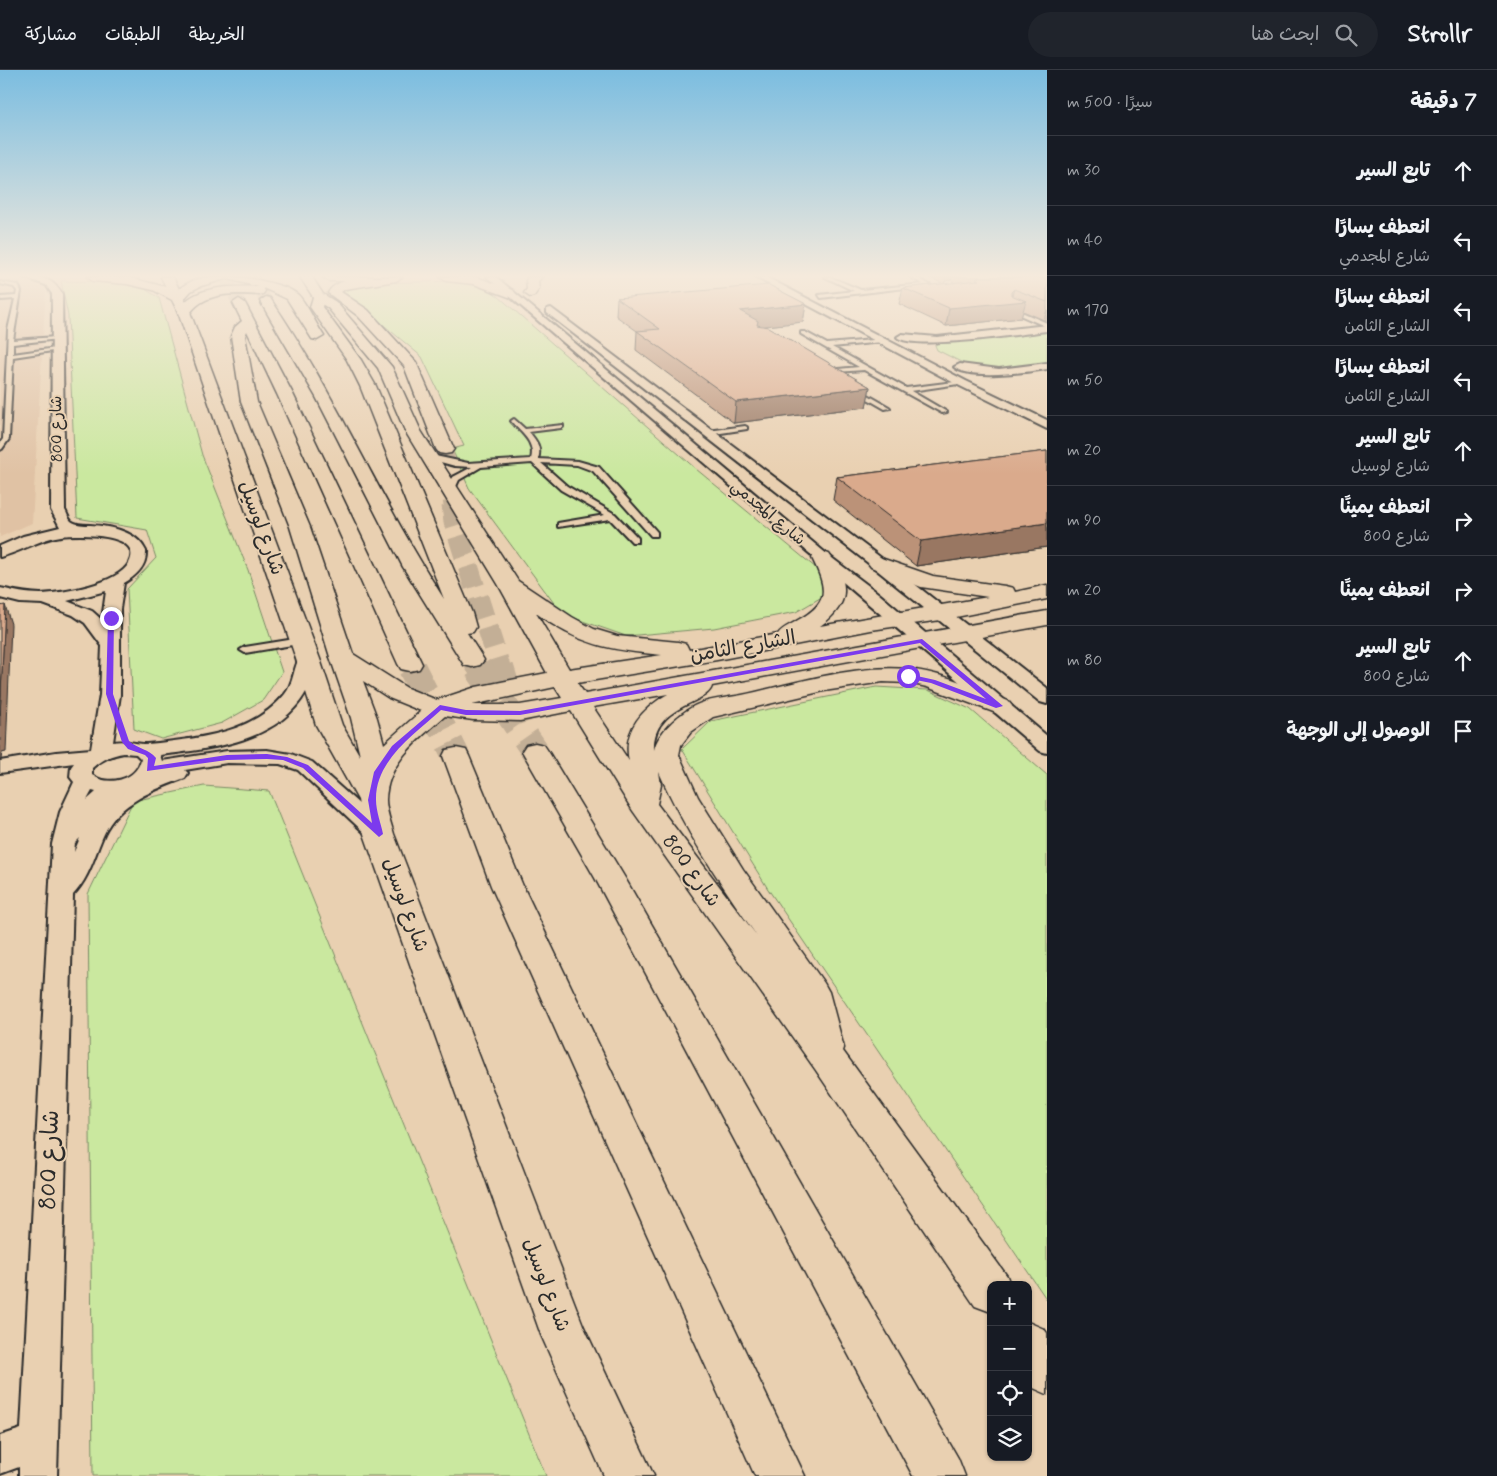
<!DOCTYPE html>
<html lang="ar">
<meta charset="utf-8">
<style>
body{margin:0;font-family:Mynerve,"Playpen Sans Arabic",sans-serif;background:#20242c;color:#f1f3f6;direction:rtl}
.controls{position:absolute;right:15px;bottom:15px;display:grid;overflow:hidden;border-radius:10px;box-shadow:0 1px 4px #0004}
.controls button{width:45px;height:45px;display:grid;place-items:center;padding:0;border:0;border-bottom:1px solid #363941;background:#171b24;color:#f1f3f6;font:25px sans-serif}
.stop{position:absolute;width:15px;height:15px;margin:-11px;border:4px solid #7c3aed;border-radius:50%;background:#fff}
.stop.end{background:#7c3aed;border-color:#fff;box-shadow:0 1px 5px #0008}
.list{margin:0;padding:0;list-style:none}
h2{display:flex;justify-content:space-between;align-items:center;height:65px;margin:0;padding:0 20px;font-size:21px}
h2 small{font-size:16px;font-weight:400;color:#9ea1a6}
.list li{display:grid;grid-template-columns:32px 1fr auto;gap:15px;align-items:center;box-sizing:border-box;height:70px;padding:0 20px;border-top:1px solid #363941}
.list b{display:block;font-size:19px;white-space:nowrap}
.list p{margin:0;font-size:16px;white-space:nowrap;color:#9ea1a6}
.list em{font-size:16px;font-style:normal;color:#9ea1a6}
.icon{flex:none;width:28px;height:28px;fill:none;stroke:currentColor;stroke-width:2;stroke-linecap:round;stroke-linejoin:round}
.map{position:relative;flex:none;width:1047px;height:1406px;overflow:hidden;direction:ltr}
header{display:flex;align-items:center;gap:30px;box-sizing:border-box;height:70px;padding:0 25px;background:#171b24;border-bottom:1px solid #363941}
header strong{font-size:24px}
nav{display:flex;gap:28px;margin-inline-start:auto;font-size:18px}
.search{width:350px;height:45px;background:#20242c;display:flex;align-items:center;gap:12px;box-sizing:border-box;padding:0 18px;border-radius:28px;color:#9ea1a6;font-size:19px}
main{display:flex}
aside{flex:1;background:#171b24}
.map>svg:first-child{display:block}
</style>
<header>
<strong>Strollr</strong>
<div class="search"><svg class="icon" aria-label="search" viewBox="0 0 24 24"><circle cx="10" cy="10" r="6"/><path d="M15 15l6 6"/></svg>ابحث هنا</div>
<nav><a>الخريطة</a><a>الطبقات</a><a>مشاركة</a></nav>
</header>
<main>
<aside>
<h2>7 دقيقة<small>سيرًا · 500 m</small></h2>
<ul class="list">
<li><svg class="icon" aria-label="ahead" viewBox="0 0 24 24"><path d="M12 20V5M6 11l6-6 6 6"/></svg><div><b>تابع السير</b></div><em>30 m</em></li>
<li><svg class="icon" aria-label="left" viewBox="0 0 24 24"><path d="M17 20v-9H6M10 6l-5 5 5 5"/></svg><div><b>انعطف يسارًا</b><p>شارع المجدمي</p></div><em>40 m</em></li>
<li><svg class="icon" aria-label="left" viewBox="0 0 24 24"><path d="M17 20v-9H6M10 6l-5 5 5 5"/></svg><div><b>انعطف يسارًا</b><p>الشارع الثامن</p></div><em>170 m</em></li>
<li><svg class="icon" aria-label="left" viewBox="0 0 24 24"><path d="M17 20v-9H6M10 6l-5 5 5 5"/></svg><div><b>انعطف يسارًا</b><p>الشارع الثامن</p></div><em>50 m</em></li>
<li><svg class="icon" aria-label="ahead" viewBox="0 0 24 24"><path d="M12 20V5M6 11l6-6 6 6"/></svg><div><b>تابع السير</b><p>شارع لوسيل</p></div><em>20 m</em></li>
<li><svg class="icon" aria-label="right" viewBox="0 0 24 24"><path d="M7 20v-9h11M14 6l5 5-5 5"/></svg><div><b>انعطف يمينًا</b><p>شارع 800</p></div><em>90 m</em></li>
<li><svg class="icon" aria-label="right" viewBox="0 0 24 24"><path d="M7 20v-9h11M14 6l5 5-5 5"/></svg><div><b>انعطف يمينًا</b></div><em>20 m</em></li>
<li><svg class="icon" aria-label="ahead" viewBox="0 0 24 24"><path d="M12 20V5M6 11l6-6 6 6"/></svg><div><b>تابع السير</b><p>شارع 800</p></div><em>80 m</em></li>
<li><svg class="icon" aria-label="arrive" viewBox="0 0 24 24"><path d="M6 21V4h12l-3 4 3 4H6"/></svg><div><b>الوصول إلى الوجهة</b></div></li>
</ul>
</aside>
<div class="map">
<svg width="1047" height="1406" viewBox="0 0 1047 1406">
<rect width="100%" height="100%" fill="#e9d0b1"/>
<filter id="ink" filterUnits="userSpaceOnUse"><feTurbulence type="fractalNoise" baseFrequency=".02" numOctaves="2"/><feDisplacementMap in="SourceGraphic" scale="10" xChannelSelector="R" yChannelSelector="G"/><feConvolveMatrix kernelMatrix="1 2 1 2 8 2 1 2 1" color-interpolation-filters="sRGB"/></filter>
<g filter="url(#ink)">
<!-- built -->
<path fill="#e0c2a4" d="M0,209H19L46,216L32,453L0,467Z"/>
<!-- green -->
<path fill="#cae89f" stroke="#7a8a65" d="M61,211L118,212L142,217L159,228L202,385L248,500L282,602L263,630L222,653L161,669L134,659L127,519L156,488L147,460L77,448L68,246Z
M456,211L483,216L498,226L696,399L839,517L796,542L714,558L626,566L562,544L469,418L452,379L464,376L422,287L343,221L373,213Z
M1047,260V293L991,299L965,294L937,280L935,275L941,272Z
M876,617L928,620L970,639L1047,705V1230L768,819L682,679L711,651Z
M204,716L269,721L546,1406H93L88,824L133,731Z"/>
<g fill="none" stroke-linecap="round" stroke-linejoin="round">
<!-- highway-tunnel-far3 -->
<path stroke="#c3af96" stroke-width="13" stroke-dasharray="13 7" stroke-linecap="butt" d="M225,207L239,233
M253,207L266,231"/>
<!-- highway-tunnel-far2 -->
<path stroke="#c3af96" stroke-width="17" stroke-dasharray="17 9" stroke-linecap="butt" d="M445,379L452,436"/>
<!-- highway-tunnel-far1 -->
<path stroke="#c3af96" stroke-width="21" stroke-dasharray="21 11" stroke-linecap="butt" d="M452,435L454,452L501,600
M472,590L479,600
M410,594L413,600"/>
<!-- highway-tunnel -->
<path stroke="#c3af96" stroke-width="28" stroke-dasharray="28 14" stroke-linecap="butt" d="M412,598L456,686
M478,598L535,681
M500,598L518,655"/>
<!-- lane casing -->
<g stroke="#2b2b2b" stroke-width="4">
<path id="lane" d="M825,207H830L861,220L923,214L911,207H916L930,215L821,228L819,225L854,221Z
M0,212L18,215L21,221L13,270L56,267L59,269L13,274V284L56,278L59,280L13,287L9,369L2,379L0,380V373L3,369L8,260L15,229L1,230L0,227L16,226L17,221L14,217L0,214Z
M1010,237L1047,253V257L1008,240Z
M801,262H805L827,274L885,269L883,272L832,277L906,318L962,311L965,313L911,321L947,342L942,343L864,300L836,302L835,301L838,299L859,297L801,264Z
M854,317L889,337L890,338L885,339L852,320L851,319Z
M514,349L525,359L563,355V357L561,358L529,362C536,370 542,378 538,389L578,391L599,397L657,462V466H651L593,401L577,395L541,393L567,416L615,444L638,468V472H632L610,449L558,457V453L605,445L561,420L532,393L481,397L459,410L453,423H447L446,421L453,407L472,397L455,396L426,388V384L468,393L531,389C536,372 520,362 511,351Z
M745,356L747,357V359L708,365L705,363L708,361Z
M301,568L306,571L304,573L245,583L240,580L245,577Z"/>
</g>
<!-- street casing -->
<g stroke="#2b2b2b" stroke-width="4">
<path id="street" d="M23,207C40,206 53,208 62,224L65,440C67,443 68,448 71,451C76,455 84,455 90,455C110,456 137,461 146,481C147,496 136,506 124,513L120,539V625L113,672C124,670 132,673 143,674C153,674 164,672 174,671C215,666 257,658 285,624C294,613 293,597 301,585L308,583L315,585L317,589C314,600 311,611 306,622C278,672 211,679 160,685L162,691L227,681L267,680L291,684L312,692L387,759L390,764L387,769L379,771L371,769L298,700L280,694L227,693L185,700L188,703L185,708C155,719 118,733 104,764C94,786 90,807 73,825L57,1406H19V1397L0,1404V1366L21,1359L52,774L60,742L74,712L70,707L71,697L74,693L0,703V691L56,682L91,679L100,625L102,576L85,553L73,545L43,534L20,533L0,528V518C14,521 27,524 41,524C63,523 118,514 129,493C145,462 76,464 61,466C39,469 21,482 0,487V476L23,466L60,457L51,440L52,224L46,215ZM106,521L102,550L92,541L67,531ZM124,683L136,684L141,689C137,710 108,717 92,705V698C102,689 111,685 124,683ZM92,721L96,722L87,730ZM80,768L74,782L75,773Z
M487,207H496L828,485L878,523L1047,666V683L1040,681Z
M755,207H766L966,311L1047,350V359L958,315Z
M551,238L884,490L1047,618V634L1040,632L872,496L547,243V239Z
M1047,255V261C1022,264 912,281 897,267L902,264L937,267Z
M1047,293V299C1028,302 968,310 954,297L960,294L999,299Z"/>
</g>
<!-- secondary casing -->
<g stroke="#2b2b2b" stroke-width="3">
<path id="secondary" d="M87,207H127L166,217L161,207H173L179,219C193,207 211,206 228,207L226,209L201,216L191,221L184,229L190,242L320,589L342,655L360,686L351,648L330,587L334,582L342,580L350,582L407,618L437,630L476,617L547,603L498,514L405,361L378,298L328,238L315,230L300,207H312L323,224L336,232L392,297L421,361L518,511L572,547L594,559L617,566L678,572L686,574L689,580L778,564C783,557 791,555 798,550C830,532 827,519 812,488L815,484L822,482L829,484C850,513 851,534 820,556L988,527L921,517L871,497L868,493L871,489L878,487L933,506L1005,516L1013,518L1015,522L1047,515V529L941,550L871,560L717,590L577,613L585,624L1047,541V555L712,616C708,635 652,634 654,680C658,662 678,645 694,636C707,629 727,628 742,625C792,614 856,594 907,599C942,602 975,618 1008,631L1012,636L1008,641L999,644L927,617L908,613L883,612L824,621L713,647L691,662L681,675L679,685L698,727L743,799L824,913L829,922L844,978L843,981L1007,1206L1010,1215H991V1242L975,1236L815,999L633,741L571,641L520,651L473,650L445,646C419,669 387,692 386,730C386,740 391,753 394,764L583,1255L654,1406H604L541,1265L364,764L358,730L316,655L296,589L178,242L172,230L153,220L127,214L93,211ZM536,543C579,575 610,580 662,585L569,599ZM363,611L389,628L421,641L384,674L377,648ZM555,617L562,628L520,635H472ZM668,624C643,638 622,660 629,691L593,637ZM659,702C684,760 721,814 757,866L657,734L661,715Z
M323,207H383L377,211H329Z
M440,207H476L513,220L515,223L509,227L474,214L446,211Z
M528,207H543L538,211L539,219L534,226L530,227L524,223L527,219L526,210Z
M1028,1252L1044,1259L1047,1263V1324L1031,1317L1028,1314Z"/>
</g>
<!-- highway casing -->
<g stroke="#2b2b2b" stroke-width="3">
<path id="highway" d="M226,207C242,206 284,213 297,224C305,230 317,256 324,266L317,270L312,269L287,229L263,218L265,221L263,224L259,225C234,223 203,222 189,245H179L178,242C190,215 233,216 259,217L228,209Z
M377,207H402L396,211L345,219L341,222L368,240L416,292L454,379L451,383L445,384L439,383L436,379L404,296L358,246L328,223C336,208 361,209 377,207Z
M319,223L325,227L322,237L361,290L376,316L472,543L476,557L473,562L467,563L484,590L480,595L472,597L464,595L403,497L316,327L260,231L266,227L270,228C336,324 381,432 444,529L360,316L347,290L310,237L313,227Z
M239,229L245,233L293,324L422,594L419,599L410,601L401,599L398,594L277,324L247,261L245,266L257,332L310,457L354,587L350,592L342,594L334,592L330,587L290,457L241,332L231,266L235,257L242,251L233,233Z
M535,673L544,675L548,681L625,808L958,1388L965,1406H913L595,808L522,681L526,675Z
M456,678L466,680L469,686L523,816L805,1406H755L491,816L443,686L446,680Z"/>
</g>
<!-- lane -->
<use href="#lane" fill="#e9d0b1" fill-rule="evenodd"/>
<!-- street -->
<use href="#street" fill="#e9d0b1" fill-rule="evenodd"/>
<!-- secondary -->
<use href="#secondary" fill="#e9d0b1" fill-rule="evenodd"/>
<!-- highway -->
<use href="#highway" fill="#e9d0b1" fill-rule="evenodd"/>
</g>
<!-- wall -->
<path fill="#bb9278" stroke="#2b2b2b" d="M928,207H1047V249L1044,250L1023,241L1021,248L946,256L899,234L903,218L955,213L951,210L945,211L944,214Z
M617,228L806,234L803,252L764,256L870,317L866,337L734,353L636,280L637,261L616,246Z
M1047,381V477L916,496L833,430L837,407Z"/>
<!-- shaded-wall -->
<path fill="#997762" stroke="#2b2b2b" d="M946,207H952L951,210L945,211Z
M1014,219L1010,232L1026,231L1021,248L946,256L949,238L1011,222Z
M806,234L803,252L757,257L740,241Z
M1047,239V249L1044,250Z
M870,317L866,337L734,353L736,332Z
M1047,453V477L916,496L921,471Z
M5,535L11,554L6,682L2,683L1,689L0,690V646Z"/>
<!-- building -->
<path fill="#daaa8c" stroke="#2b2b2b" d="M979,207H1039L1047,210V232L1014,219L1011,222V225L1026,231L949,238L903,218L979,210L976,209Z
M769,215L806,234L740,241L758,251L757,255L768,257L870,317L736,332L637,261L660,259L617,228Z
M1047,381V453L921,471L837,407Z
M5,535L0,646V536Z"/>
</g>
<!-- sky -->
<linearGradient id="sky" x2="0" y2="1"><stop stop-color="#7bbde0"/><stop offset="0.51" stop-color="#f5eadc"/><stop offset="1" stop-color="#f5eadc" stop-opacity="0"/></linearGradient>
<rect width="1047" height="404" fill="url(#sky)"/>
<!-- route -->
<path fill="#7c3aed" d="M111,546L114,548L113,624L129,671C138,679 149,679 156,688L154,696L227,685L267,684L287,687L308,695L372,753L368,730L374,702L392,676L440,635L466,640L520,641L922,569L1003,636L996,638L931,613L906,608L905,606L908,604L935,610L986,629L920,573L520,645H466L441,640C415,664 375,690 376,730C376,741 381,754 383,764L379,767L303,698L283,690L267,689L227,690L147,701L148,688L145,685L128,679L122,672L106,624L108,548Z"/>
<g text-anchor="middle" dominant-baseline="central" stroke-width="4" stroke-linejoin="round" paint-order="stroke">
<!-- far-street labels -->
<g font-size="16" fill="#2b2b2b" stroke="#e9d0b1">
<text transform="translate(57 359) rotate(-91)">شارع 800</text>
<text transform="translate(768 443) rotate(40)">شارع المجدمي</text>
</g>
<!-- street labels -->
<g font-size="20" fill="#2b2b2b" stroke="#e9d0b1">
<text transform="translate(261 458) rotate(70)">شارع لوسيل</text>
<text transform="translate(743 577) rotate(-10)">الشارع الثامن</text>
<text transform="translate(691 801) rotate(54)">شارع 800</text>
<text transform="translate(405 835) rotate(70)">شارع لوسيل</text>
<text transform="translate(546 1215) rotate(69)">شارع لوسيل</text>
</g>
<!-- near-street labels -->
<g font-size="24" fill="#2b2b2b" stroke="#e9d0b1">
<text transform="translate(50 1090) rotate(-88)">شارع 800</text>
</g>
</g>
</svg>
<div class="controls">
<button>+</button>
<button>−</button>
<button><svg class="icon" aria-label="locate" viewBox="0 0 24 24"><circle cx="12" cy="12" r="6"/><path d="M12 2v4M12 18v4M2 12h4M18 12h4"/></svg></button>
<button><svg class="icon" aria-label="layers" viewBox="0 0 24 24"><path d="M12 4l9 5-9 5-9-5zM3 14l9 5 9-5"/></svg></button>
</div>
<div class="stop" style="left:908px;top:606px"></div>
<div class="stop end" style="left:111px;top:548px"></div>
</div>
</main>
